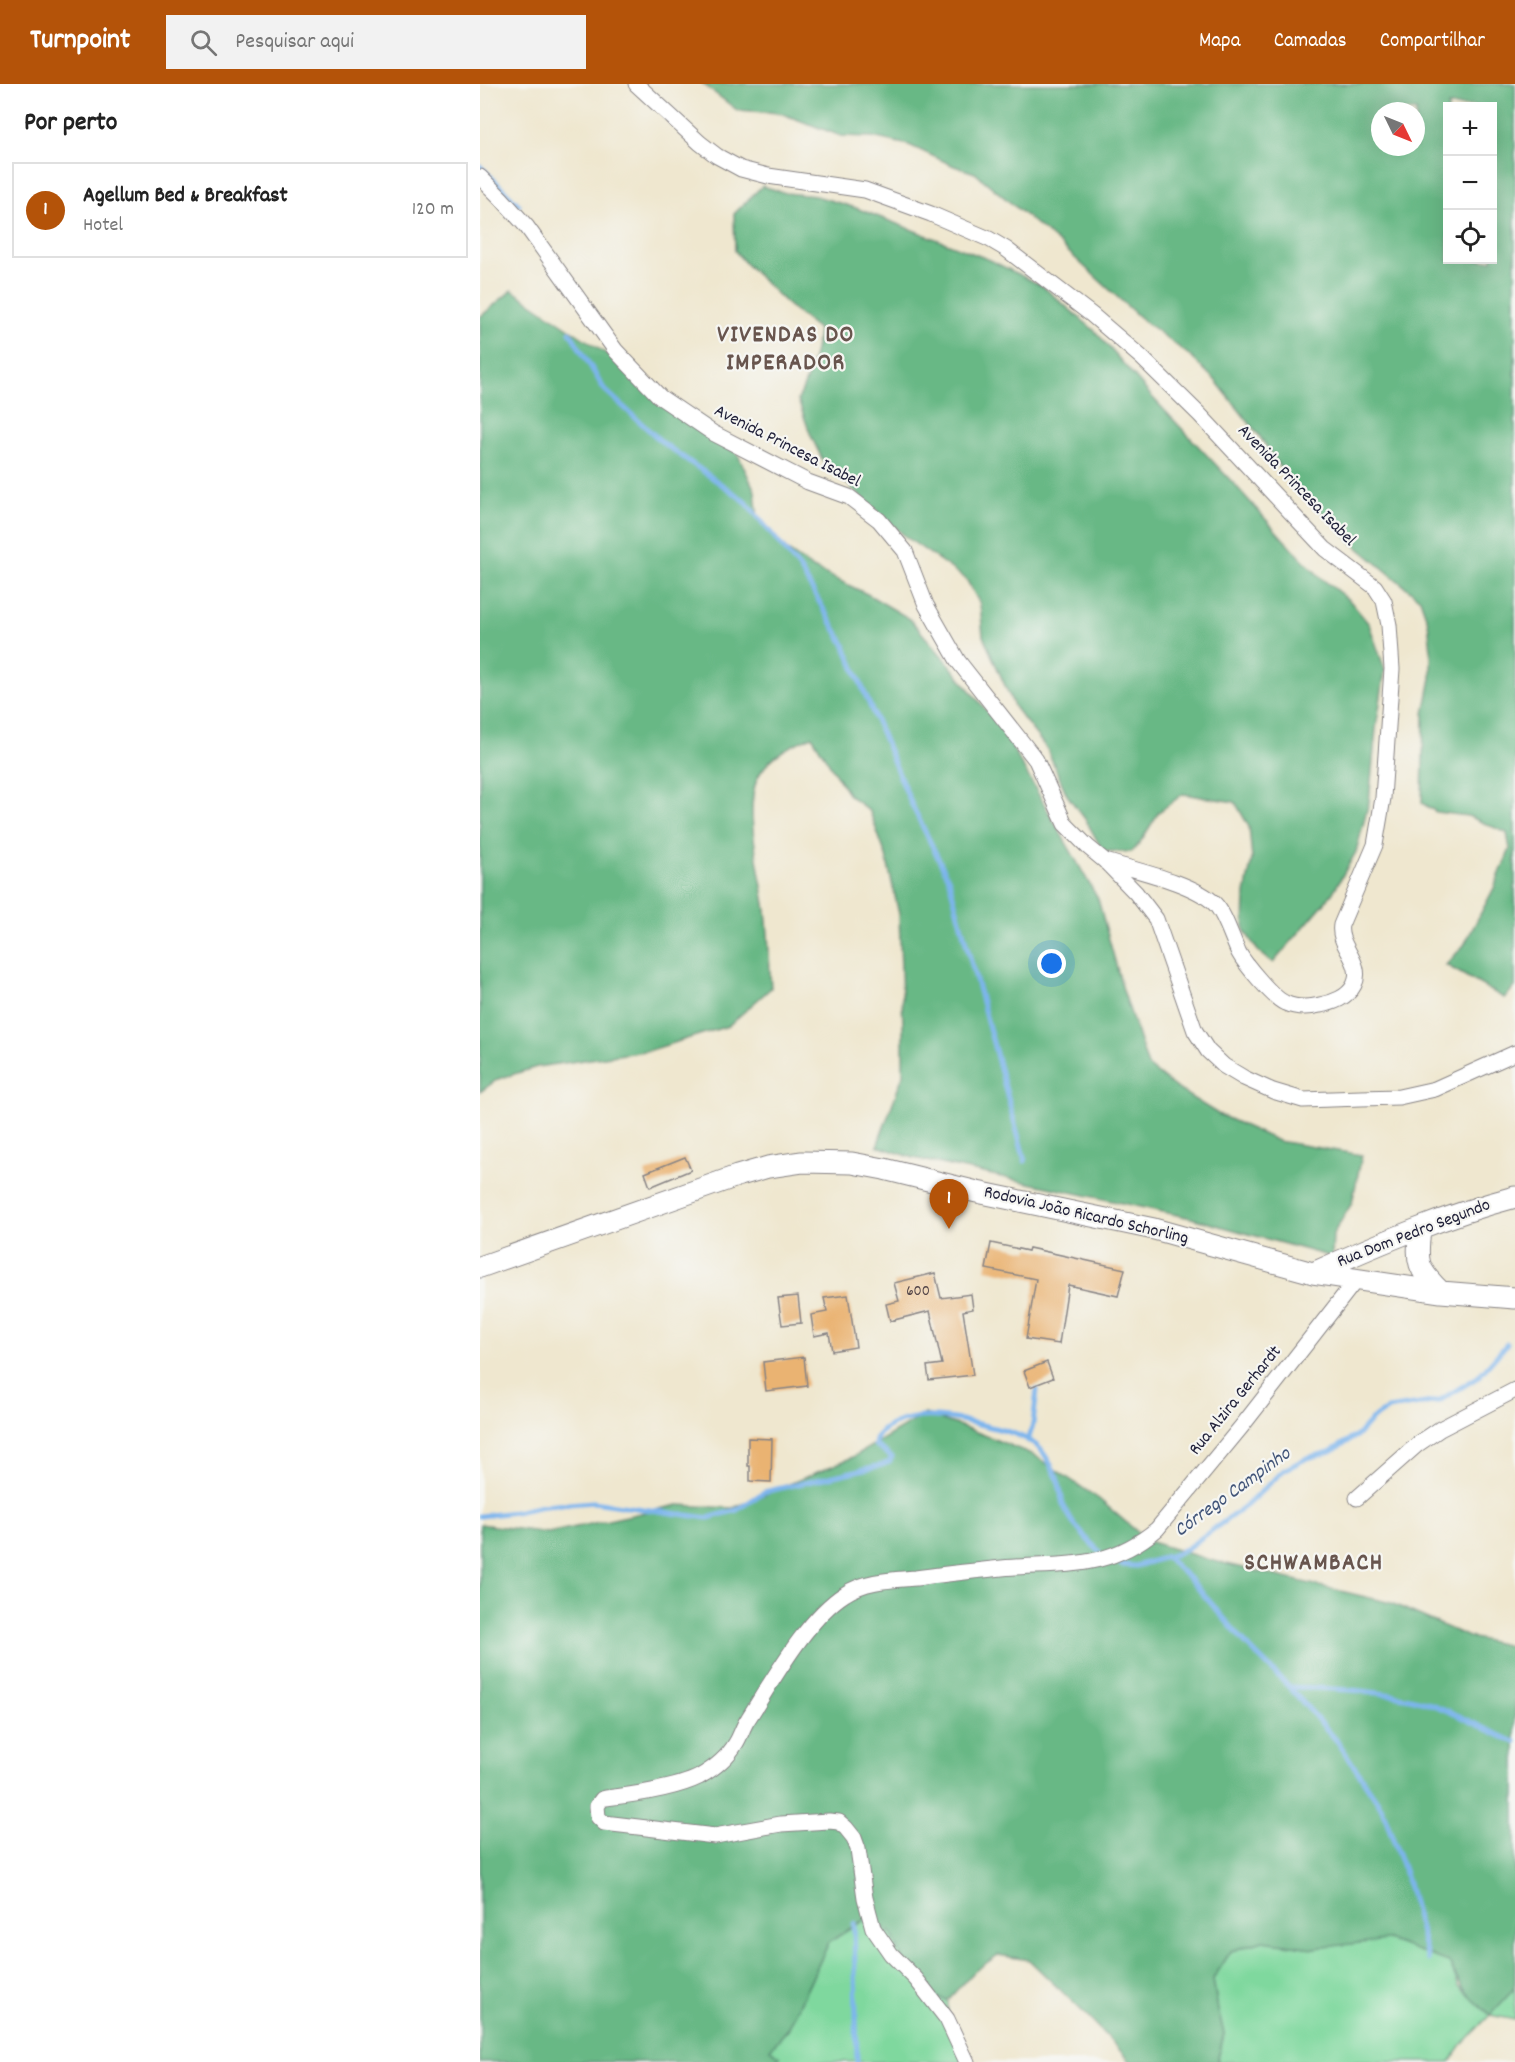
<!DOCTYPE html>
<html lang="pt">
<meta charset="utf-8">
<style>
body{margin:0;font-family:Dekko,sans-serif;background:#f2f2f2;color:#222}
.controls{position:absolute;right:18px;top:18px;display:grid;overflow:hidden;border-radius:0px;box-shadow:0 6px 24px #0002}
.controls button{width:54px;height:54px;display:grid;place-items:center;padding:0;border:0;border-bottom:2px solid #e0e0e0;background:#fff;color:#222;font:30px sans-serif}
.compass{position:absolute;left:891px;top:18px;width:54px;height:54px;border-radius:50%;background:#fff;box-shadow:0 6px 24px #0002;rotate:133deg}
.you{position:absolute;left:572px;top:880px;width:21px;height:21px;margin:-15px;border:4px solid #fff;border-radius:50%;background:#1a73e8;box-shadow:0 0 0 9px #1a73e833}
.badge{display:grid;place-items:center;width:39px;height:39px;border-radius:50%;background:#b45309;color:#fff;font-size:20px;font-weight:700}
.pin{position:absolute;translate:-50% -50px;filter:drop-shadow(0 2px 3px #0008)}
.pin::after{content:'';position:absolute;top:32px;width:21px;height:18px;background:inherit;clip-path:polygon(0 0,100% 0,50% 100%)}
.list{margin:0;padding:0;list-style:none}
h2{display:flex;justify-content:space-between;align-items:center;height:78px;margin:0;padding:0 24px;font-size:26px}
h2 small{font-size:20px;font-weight:400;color:#767676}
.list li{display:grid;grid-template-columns:39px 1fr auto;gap:18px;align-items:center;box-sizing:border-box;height:96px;margin:0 12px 12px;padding:0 12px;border:2px solid #e0e0e0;border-radius:0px}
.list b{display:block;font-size:22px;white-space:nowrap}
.list p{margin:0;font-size:20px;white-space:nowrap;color:#767676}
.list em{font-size:20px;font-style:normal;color:#767676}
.icon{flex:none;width:33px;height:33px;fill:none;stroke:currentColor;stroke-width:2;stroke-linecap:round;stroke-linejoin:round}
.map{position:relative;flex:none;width:1035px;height:1978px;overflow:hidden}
header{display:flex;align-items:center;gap:36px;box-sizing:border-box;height:84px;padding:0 30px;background:#b45309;color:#fff}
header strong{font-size:28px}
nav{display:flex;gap:33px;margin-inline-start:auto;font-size:21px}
.search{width:420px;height:54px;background:#f2f2f2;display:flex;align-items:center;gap:15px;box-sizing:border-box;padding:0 21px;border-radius:0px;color:#767676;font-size:22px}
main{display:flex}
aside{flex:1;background:#fff}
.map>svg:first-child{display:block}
</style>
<header>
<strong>Turnpoint</strong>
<div class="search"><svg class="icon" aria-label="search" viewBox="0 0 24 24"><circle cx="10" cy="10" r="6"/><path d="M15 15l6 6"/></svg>Pesquisar aqui</div>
<nav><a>Mapa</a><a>Camadas</a><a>Compartilhar</a></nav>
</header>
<main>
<aside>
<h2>Por perto<small></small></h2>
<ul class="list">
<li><span class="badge">1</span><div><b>Agellum Bed &amp; Breakfast</b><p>Hotel</p></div><em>120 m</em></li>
</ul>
</aside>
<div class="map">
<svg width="1035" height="1978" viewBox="0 0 1035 1978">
<rect width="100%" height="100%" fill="#f6f6f2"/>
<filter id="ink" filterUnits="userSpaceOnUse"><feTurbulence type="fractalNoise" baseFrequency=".0167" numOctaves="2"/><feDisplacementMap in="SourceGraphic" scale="12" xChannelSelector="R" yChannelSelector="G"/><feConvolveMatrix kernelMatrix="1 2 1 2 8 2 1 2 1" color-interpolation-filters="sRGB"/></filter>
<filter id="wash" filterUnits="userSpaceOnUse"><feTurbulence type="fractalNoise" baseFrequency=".008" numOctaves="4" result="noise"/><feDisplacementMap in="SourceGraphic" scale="24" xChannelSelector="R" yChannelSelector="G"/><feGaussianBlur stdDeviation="1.35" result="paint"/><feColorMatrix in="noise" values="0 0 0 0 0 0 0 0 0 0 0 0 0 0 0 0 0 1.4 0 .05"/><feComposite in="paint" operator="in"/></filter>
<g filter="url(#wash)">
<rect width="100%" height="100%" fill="#efe7cf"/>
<!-- green -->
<path fill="#7fd89e" stroke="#507d6c" stroke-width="1.5" d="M387,1834L411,1848L425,1880L449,1912L468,1916L467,1941L484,1978H295L299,1973L289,1965L308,1945L349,1858Z
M907,1855L969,1878L979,1902L1010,1930L1035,1904V1936L1010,1931L983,1959L970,1978H737L744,1950L738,1926L733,1895L751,1867L783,1857L834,1864Z"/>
<!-- forest -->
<path fill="#67b885" stroke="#446d60" stroke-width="1.5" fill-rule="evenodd" d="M223,0H1035V903L1024,914L966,881L984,861L1014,804L1030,765L1027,749L988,732L956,728L942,719L944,630L951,594V567L948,538L940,515L876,462L805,390L778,350L736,297L709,271L659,233L581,161L495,89L474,82L429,61L392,53L361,52L300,29L257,26ZM1012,22V176H968V22ZM900,27H936V63H900Z
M282,102L306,109L336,112L376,124L510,176L562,202L615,247L673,314L756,402L807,459L841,494L870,517L889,540L905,586L896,645L889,718L876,768L852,810L793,879L778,867L764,846L765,809L772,775L769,743L755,718L703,710L679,728L659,760L651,768L623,767L605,735L587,711L567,665L535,624L503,552L500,520L486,495L426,453L344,379L331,352L318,316C329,292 336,271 338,245L309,222L266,180L255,167L254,130Z
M32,206L226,337L258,371L275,407L278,436L308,467L333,484L389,511L430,535L467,578L522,646L618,815L643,906L668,982L696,1004L738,1030L798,1057L882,1071L872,1119L853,1150L852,1173L711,1134L434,1074L397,1062L423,991V941L419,830L406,772L390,728L368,710L332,652C313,661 293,669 281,688C260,718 282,792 286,827C289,852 289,879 291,904L248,942L171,966L57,983L18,995L0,1008V233Z
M445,1330L489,1345L554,1371L619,1415L668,1457L730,1476L911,1519L989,1553L1035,1563V1904L1010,1931C988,1912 981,1904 969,1878L908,1856L834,1864L783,1857L751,1867L733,1895L738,1926L744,1950L737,1978H651L599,1924L549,1876L518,1871L491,1890L468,1916L449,1912L425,1880L411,1848L387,1834L349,1858L308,1945L290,1965L300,1973L295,1978H0V1440L68,1449L198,1421L253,1424L373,1373Z"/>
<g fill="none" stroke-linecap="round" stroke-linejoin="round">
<!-- stream -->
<path stroke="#7db5ed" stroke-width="5" d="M0,82L39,121
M90,248L124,305L183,359L265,417L320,485L364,560L431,719L469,796L545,1077
M548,1357L553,1340L557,1306
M0,1432L35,1428L63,1422L113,1418L228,1434L257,1426L284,1408L402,1381L409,1378L412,1373L395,1361C396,1345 416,1338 429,1335C449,1330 478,1335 498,1340C518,1345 541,1349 557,1362C564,1367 576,1389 578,1397C581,1405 581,1413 583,1420C590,1438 605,1454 619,1467
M685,1472L711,1496L766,1560L809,1603L858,1658L902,1724L926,1792L948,1876
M641,1481L656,1482L696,1470L706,1465L767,1421L804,1386L827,1374L850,1368L878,1351L891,1336L908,1325L959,1317L998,1293L1027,1260
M809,1603C852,1605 896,1606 938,1616C971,1625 1003,1645 1035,1658
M374,1840L377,1978"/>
</g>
<g id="blocks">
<!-- building -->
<path fill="#eab372" d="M205,1073L211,1086L170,1103L165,1089Z
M511,1159L548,1167L549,1164L645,1185L638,1212L588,1201L579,1260L546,1255L556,1195L506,1185Z
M455,1189L461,1214L491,1210L493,1225L483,1227L493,1291L449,1296L447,1282L462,1280L450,1227L410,1237L406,1220L419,1217L414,1199Z
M368,1211L376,1263L352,1267L349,1249L334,1252L331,1231L347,1228L344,1214Z
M318,1212L321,1239L302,1241L298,1214Z
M324,1273L327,1302L286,1307L283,1278Z
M567,1278L573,1294L550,1303L544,1287Z
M268,1354L292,1355L291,1398L270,1397V1382H268Z"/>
</g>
</g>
<g filter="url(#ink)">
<use href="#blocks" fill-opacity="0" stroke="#888485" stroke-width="1.5"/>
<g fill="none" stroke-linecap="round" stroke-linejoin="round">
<!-- street casing -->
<g stroke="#888485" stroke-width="17">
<path id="street" d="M156,0L220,59L237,72L261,85L288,92L385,106L451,130L509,155L526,165L612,231L661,273L720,331L845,465L895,503L904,517L909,541L912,585L903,714L895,761L861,841C857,862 885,879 874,901C868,913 853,919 840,921C828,924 816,924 805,919C793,914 765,880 759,869C752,855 745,830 735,820C714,799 654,786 625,777
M0,93L21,114L47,143L136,267L180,313L233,349L328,398L369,413L399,436L425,467L446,521L478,577L556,676L585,740L608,763L625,777L656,809L676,835L715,947L728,967L744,982L764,994L793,1007L823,1016L881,1014L919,1013L955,1005L1035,969
M877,1414L938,1360L960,1345L1035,1306
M487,1978L467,1935L436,1895L411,1870L393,1844L385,1814L378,1765L374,1754L366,1744L359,1738L349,1737L301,1740L235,1752L124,1739L118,1733L117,1722L122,1715L126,1714C152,1711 197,1704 219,1693C233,1685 248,1673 256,1659C261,1651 263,1642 268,1635C293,1596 327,1534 365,1510C386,1496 412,1496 436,1494C464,1490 493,1487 522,1484C582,1479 627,1487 677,1445L762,1342L876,1196"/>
</g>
<!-- secondary casing -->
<g stroke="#888485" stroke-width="23">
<path id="secondary" d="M940,1146C936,1178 937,1185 961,1208
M0,1183L257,1092L288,1083L322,1078L372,1079L404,1085L497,1108L674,1145L833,1189L961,1208L1035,1214
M833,1189C898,1160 966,1131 1035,1113"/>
</g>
<!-- street -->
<use href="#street" stroke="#fff" stroke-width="15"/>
<!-- secondary -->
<use href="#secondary" stroke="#fff" stroke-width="21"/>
</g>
</g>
<g text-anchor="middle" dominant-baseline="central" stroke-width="4.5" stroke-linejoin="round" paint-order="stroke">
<!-- number labels -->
<g font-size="15" fill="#544649">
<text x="438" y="1208">600</text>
</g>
<!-- street labels -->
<g font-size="18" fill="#22223b" stroke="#f6f6f2">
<text transform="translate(307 363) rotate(27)">Avenida Princesa Isabel</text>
<text transform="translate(816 402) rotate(46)">Avenida Princesa Isabel</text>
<text transform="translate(606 1132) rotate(13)">Rodovia João Ricardo Schorling</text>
<text transform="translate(934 1150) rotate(-21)">Rua Dom Pedro Segundo</text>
<text transform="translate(756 1317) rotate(-51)">Rua Alzira Gerhardt</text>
</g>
<!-- water labels -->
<g font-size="20" font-style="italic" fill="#425579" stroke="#f6f6f2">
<text transform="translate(753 1409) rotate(-36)">Córrego Campinho</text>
</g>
<!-- district labels -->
<g font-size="24" font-weight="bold" letter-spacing="1.5" fill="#68554e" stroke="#f6f6f2">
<text x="306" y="252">VIVENDAS DO<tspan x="306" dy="28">IMPERADOR</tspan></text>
<text x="834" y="1480">SCHWAMBACH</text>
</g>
</g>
</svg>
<div class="controls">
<button>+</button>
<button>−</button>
<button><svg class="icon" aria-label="locate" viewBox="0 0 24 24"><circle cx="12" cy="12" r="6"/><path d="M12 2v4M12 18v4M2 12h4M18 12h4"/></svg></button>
</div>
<svg class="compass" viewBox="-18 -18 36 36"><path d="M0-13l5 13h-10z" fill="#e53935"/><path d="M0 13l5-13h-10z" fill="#767676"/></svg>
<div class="you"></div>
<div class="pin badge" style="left:469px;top:1145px">1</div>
</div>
</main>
